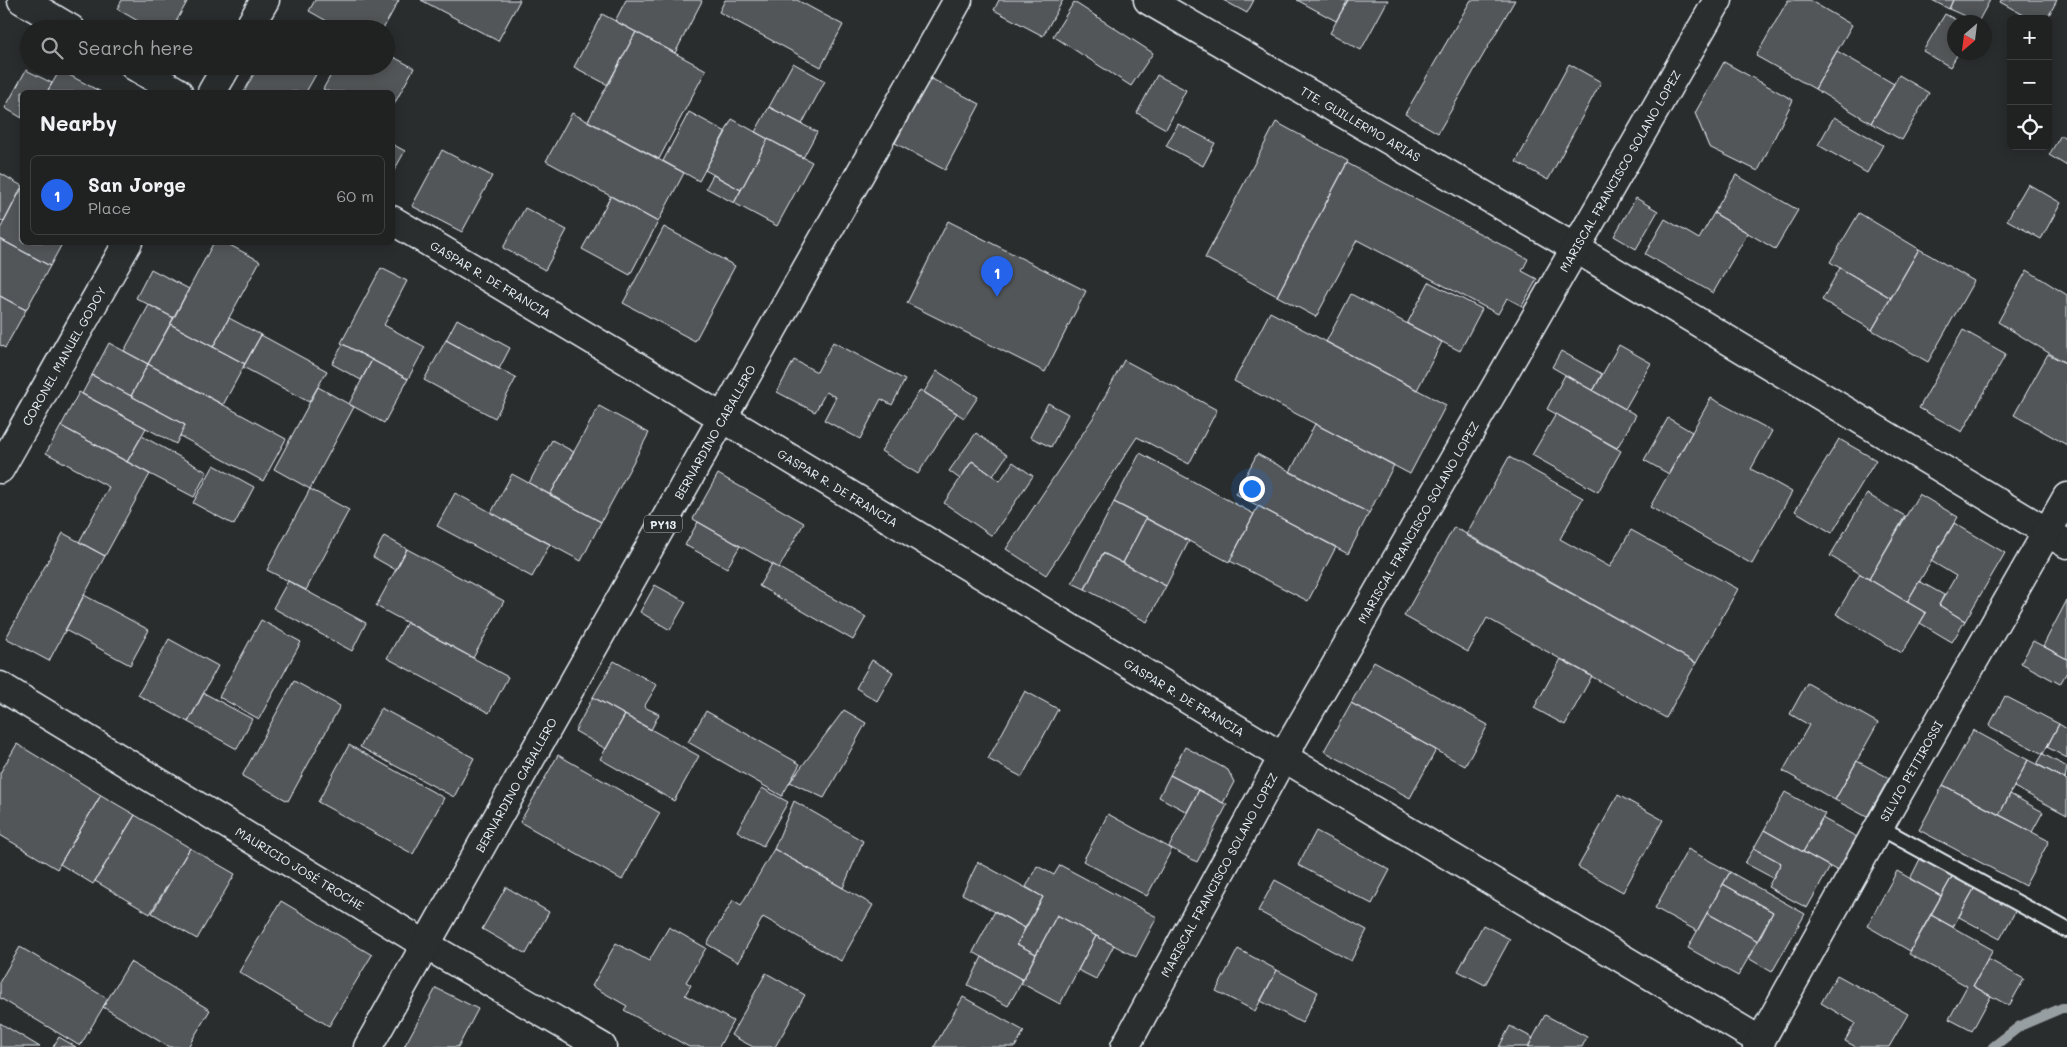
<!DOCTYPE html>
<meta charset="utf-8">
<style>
body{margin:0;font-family:Mali,sans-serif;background:#282a2a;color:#f1f3f6}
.controls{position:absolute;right:15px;top:15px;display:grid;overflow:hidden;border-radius:8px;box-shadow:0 2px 12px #0003}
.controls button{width:45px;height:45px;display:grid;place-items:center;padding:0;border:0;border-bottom:1px solid #3d3f40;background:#202222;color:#f1f3f6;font:25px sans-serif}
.compass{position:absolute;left:1947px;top:15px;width:45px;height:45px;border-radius:50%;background:#202222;box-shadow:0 2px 12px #0003;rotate:208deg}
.you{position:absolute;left:1251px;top:488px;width:18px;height:18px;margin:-12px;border:4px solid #fff;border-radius:50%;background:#1a73e8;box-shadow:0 0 0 8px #1a73e833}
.badge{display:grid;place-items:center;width:32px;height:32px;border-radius:50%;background:#2563eb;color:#fff;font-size:16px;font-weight:700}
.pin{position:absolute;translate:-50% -41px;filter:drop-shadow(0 1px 2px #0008)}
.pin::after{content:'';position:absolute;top:26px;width:18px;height:15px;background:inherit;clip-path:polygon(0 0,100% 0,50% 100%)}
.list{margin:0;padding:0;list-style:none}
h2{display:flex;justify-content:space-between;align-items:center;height:65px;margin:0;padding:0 20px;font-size:21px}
h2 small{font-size:16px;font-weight:400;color:#a2a4a5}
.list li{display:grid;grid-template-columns:32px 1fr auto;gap:15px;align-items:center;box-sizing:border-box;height:80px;margin:0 10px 10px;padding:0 10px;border:1px solid #3d3f40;border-radius:8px}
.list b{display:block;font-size:19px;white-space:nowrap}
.list p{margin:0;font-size:16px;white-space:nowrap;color:#a2a4a5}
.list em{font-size:16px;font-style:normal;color:#a2a4a5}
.icon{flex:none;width:28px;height:28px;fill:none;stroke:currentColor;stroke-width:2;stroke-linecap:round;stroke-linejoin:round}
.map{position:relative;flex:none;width:2067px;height:1047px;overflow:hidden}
.search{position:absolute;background:#202222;box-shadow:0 2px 12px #0003;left:20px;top:20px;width:375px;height:55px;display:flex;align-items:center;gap:12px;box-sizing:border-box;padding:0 18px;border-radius:28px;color:#a2a4a5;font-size:19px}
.panel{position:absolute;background:#202222;box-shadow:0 2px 12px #0003;left:20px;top:90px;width:375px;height:155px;border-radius:8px}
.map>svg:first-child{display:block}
</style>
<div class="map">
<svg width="2067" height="1047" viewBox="0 0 2067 1047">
<rect width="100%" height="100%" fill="#2a2d2e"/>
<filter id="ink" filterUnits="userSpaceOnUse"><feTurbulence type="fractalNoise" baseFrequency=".02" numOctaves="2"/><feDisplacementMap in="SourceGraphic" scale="10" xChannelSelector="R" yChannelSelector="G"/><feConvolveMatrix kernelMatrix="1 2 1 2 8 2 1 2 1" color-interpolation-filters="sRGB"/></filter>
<g filter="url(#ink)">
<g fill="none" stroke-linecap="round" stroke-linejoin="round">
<!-- stream -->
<path stroke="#989fa3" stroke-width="10" d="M1993,1047L2020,1026L2062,1008H2067"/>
</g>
<!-- building -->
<path fill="#535759" stroke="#e8f1f8" d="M122,0H188L172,29H152L117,9Z
M315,0H399L383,29H341L309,11Z
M421,0H520L498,41Z
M626,0H700L702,1L675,53L615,21Z
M725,0H797L843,25L821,67L719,12Z
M999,0H1063L1043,36L994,10Z
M1223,0H1254L1247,13Z
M1297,0H1348L1336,21Z
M1348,0H1388L1361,50L1330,33Z
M1471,0H1515L1438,133L1405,114Z
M1788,0H1809L1852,25L1815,89L1756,56Z
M1932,0H1953L1949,9Z
M1953,0H1990L1978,22L1949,9Z
M2001,0H2057L2047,19H2031L2000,2Z
M1074,2L1153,53L1131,86L1053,36Z
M602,14L636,32L608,85L574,67Z
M1945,14L1960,22H1954V52H1959L1950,67L1923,51Z
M636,32L706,70L659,159L588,121Z
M1837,51L1894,84L1871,123L1815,89Z
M386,53L414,68L392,108V92H330L323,89L336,66H386Z
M1724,62L1793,100L1758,171L1709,147L1695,113Z
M793,63L825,81L802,124L769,107Z
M1569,64L1601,82L1548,180L1516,162Z
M258,66H313L319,69L306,92H244Z
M26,70L52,83L47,92H22V118L5,108Z
M60,70L101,92H47Z
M1157,75L1186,90L1166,129L1137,113Z
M1899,75L1929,93L1902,140L1871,123Z
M930,78L980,104L945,170L895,143Z
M769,107L817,132L803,158L755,132Z
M689,112L726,132L699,181L663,161Z
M572,113L684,173L658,222L546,161Z
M1834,117L1883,145L1867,173L1818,145Z
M732,119L768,139L741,190L705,170Z
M1276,122L1348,161L1277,296L1205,258Z
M1178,124L1215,143L1203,166L1166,146Z
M2061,135L2067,139V166L2049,155Z
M768,139L812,162L777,226L734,203Z
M392,144L405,151L392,174Z
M442,150L492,176L462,232L412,206Z
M1347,163L1528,259L1522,271L1537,279L1522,306L1507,298L1498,314L1357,240L1316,317L1277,296Z
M0,173L22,186L4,222L0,220Z
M713,175L741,190L734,203L706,188Z
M1736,175L1798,210L1775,249L1714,213Z
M2028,184L2061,203L2041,239L2007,220Z
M22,188V242H63L50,266L0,239V229Z
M611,196L658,222L630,275L582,249Z
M1636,198L1658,211L1636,249L1614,236Z
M525,208L567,230L545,270L503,248Z
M1714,213L1748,233L1713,293L1645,254L1665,219L1699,239Z
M1859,213L1919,249L1891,298L1830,262Z
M948,221L1086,291L1045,372L907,303Z
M664,227L735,266L695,341L623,303Z
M0,239L50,266L26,310L0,296Z
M214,242H224L260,261L213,347L170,324Z
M1919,249L1974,281L1928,362L1872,330Z
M381,268L407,281L384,325L425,347L408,379L341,343Z
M1840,268L1891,298L1872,330L1822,300Z
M151,269L189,289L174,318L136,298Z
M2027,270L2067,295V364L1998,322Z
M1429,282L1482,309L1460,351L1407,324Z
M1351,294L1442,342L1417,390L1326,342Z
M0,296L26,310L5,348L0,345Z
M149,305L174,318L148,364L124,351Z
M1270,312L1446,405L1410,474L1234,381Z
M229,318L261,335L245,364L213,347Z
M457,319L510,348L499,369L446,340Z
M170,324L245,364L223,405L148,364Z
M1963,330L2006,354L1962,432L1919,408Z
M261,335L327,371L309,402L243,367Z
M446,340L516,378L495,418L424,380Z
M833,342L905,380L892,405L881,399L860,439L824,420L836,397L826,392L815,412L777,392L794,360L817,372Z
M109,343L148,364L131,396L92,375Z
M343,344L372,360L361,380L332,364Z
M1619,345L1651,363L1625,409L1593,391Z
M1561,351L1602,374L1593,391L1552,367Z
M2048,354L2067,364V445L2014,415Z
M372,360L408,379L384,423L349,404Z
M1124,360L1217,410L1189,464L1137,437L1046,575L1006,549L1095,415Z
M148,364L286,439L263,481L180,436L185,425L131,396Z
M937,371L978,397L964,418L924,392Z
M92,375L185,425L176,444L82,394Z
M1565,375L1636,415L1617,448L1547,409Z
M318,387L354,407L310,489L274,469Z
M920,390L957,413L918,474L881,451Z
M79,392L146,428L127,462L61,426Z
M1711,398L1772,431L1751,469L1792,492L1752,564L1650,507Z
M1048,403L1068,414L1051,447L1030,437Z
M599,406L649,433L601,522L550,495Z
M1556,414L1621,451L1598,492L1532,455Z
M1668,418L1692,432L1669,474L1644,460Z
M1315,424L1394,465L1369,513L1290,472Z
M61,426L150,474L105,556L79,542L109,487L46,453Z
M976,433L1007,455L993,476L972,461L960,479L949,471Z
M142,436L207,472L194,497L127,462Z
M1839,439L1876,460L1832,533L1795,511Z
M552,440L574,452L550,495L529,483Z
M1140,453L1254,514L1229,562L1114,502Z
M1257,454L1369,513L1348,554L1236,494Z
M1509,457L1583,498L1560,539L1610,567L1631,530L1738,589L1696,663L1466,535Z
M972,461L1000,481L1013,462L1033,476L992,536L944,503Z
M214,465L254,487L234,525L193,503Z
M512,474L601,522L581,561L491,513Z
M718,474L804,523L779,568L693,519Z
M310,489L349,510L306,590L267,570Z
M455,493L550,544L532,577L437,526Z
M1867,494L1905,516L1869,579L1830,556Z
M1919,494L1958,517L1907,602L1869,579Z
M1114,502L1146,518L1123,563L1103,553L1085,589L1072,583Z
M1258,506L1336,547L1308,601L1230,561Z
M1146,518L1189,541L1166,586L1123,563Z
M698,522L740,546L727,568L685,545Z
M1954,523L2005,553L1965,621L1939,605L1956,576L1931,561Z
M1454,527L1696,663L1666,718L1487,618L1468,652L1404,616Z
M63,533L105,556L49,661L6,638Z
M384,536L407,549L396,570L373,557Z
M407,549L504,601L473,658L376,606Z
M1103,553L1166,586L1147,622L1085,589Z
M772,564L866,617L853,640L759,586Z
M1860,574L1926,613L1902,653L1836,614Z
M288,581L366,623L352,651L273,608Z
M1919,581L1944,595L1939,605L1965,621L1952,642L1920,623L1926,613L1907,602Z
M655,585L686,602L670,630L640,612Z
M84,595L149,630L130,665L65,630Z
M2067,600V659L2043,646Z
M261,620L301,642L259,719L219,697Z
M407,622L508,677L489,713L387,658Z
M169,639L218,666L188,722L138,695Z
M2033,641L2067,659V672L2060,684L2021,663Z
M1561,659L1592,676L1565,725L1534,708Z
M872,660L893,672L877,701L856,688Z
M614,661L657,685L644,707L659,714L651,730L593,697Z
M1374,661L1488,725L1465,766L1351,703Z
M294,681L340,706L288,801L242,776Z
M1807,683L1878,723L1835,800L1783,771L1809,725L1790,714Z
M1025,691L1058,709L1022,777L988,759Z
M204,693L252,719L237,749L188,722Z
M2005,696L2059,724L2043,754L1989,726Z
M593,697L625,715L606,749L575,731Z
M1351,703L1436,750L1410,798L1324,751Z
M381,708L474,758L454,797L360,747Z
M844,710L866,723L824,798L790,782Z
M706,711L800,764L782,796L688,742Z
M625,715L699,756L674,801L600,759Z
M2059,724L2067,729V758L2047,747Z
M1973,730L2028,760L1999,815L1943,785Z
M17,744L101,795L57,869L0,835V773Z
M349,745L444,798L413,854L318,802Z
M1185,747L1228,770L1234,782L1223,803L1170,775Z
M2043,754L2067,767L2065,779L2037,764Z
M558,755L660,813L622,880L520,822Z
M2028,760L2067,780V815L2014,787Z
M1857,761L1889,778L1867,817L1835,800Z
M1170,775L1199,790L1187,812L1159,797Z
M1943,785L2049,841L2025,886L1919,830Z
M762,788L788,802L763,846L737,831Z
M1199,790L1227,805L1197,862L1169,847Z
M1785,792L1825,814L1803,852L1764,830Z
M2010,794L2043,812L2032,832L1999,815Z
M101,795L135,815L93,884L60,864Z
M1618,795L1663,820L1623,892L1578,867Z
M794,801L863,841L843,888L774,849Z
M1108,814L1172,849L1147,896L1083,861Z
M135,815L190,848L150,914L95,881Z
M1822,818L1868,843L1849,877L1803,852Z
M1764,830L1830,867L1807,908L1768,887L1781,863L1754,848Z
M1316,831L1390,870L1372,904L1298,865Z
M190,848L235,874L197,939L152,913Z
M1754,848L1781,863L1773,878L1745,863Z
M774,849L873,905L841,961L763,917L738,962L707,944L733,900L741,905Z
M1688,849L1730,872L1697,931L1655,908Z
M1921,857L1953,875L1941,896L1910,879Z
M978,862L1043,897L1025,928L962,894Z
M1060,865L1157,917L1136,957L1057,915L1036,954L1017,944L1043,897L1026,887L1037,866L1054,875Z
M1897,871L1941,896L1910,951L1867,926Z
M1730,872L1805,914L1772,972L1748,958L1773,912L1723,884Z
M1953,875L1975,887L1953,927L1931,915Z
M1275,880L1367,930L1351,961L1258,911Z
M1723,884L1773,912L1758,941L1707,913Z
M506,887L549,912L526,954L482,929Z
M1975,887L2016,910L2000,939L1959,917Z
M281,901L372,955L329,1026L239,972Z
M995,911L1025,928L1017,944L1036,954L1023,980L973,952Z
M1707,913L1758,941L1738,976L1688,948Z
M1057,915L1096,936L1060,1004L1021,983Z
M1931,915L1993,950L1973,986L1991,996L1972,1031L1949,1019L1967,986L1909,954Z
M1483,925L1510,939L1485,985L1458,971Z
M669,927L706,948L686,982L691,985L685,995L733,1021L719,1047H689L624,1010L627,1006L592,986L616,943L649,961Z
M1096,936L1114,945L1096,979L1078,970Z
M20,947L108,999L80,1046L0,998V981Z
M1238,949L1277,970L1255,1011L1216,991Z
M982,957L1023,980L1008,1006L968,985Z
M1988,959L2024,979L2009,1006L1973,986Z
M130,962L210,1010L188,1047H169L103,1007Z
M1277,970L1318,992L1302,1023L1261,1001Z
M766,973L805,995L775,1047H753L731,1035Z
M1837,975L1908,1014L1889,1047H1856L1845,1041L1855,1023L1821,1003Z
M436,988L478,1009L458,1047H404Z
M963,997L1024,1031L1015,1047H934Z
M1545,1015L1587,1037L1582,1047H1528Z
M0,1023L40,1047H0Z
M1510,1026L1533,1038L1528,1047H1499Z
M59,1037L76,1047H53Z"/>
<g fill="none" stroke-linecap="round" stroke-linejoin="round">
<!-- service casing -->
<g stroke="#e8f1f8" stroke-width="18">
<path id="service" d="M1879,827L2067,930"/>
</g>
<!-- minor casing -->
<g stroke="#e8f1f8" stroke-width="31">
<g id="minor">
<path d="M22,0L71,29"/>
<path id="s1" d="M1148,0L1575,248L2067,544"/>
<path d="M248,29L265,0"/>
<path d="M134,66L178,92"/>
<path d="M212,92L227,66"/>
<path id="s2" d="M392,220L723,418L1283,757L1761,1041"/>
<path id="s3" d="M0,469L128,242"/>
<path id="s4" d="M0,686L426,945L602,1047"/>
<path id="s5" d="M1125,1047L1283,757L1718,0"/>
<path id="s6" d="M1757,1047L1879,827L2067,497"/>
</g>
</g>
<!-- trunk casing -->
<g stroke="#e8f1f8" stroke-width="31">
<g id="trunk">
<path id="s7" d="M368,1047L958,0"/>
</g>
</g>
<!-- service -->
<use href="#service" stroke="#2a2d2e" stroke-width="14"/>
<!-- minor -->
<use href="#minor" stroke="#2a2d2e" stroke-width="28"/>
<!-- trunk -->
<use href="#trunk" stroke="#2a2d2e" stroke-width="28"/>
</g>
</g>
<g text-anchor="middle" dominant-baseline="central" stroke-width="4.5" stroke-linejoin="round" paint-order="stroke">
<!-- shield labels -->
<rect fill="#2a2d2e" stroke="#afb6bb" stroke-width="1" x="644" y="515.5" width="38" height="17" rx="4"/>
<g font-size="11" font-weight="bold" fill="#e8f1f8">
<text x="663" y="524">PY13</text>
</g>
<!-- street labels -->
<g font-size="12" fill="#e8f1f8" stroke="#2a2d2e">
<text stroke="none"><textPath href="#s1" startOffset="246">TTE. GUILLERMO ARIAS</textPath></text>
<text stroke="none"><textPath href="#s5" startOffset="1006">MARISCAL FRANCISCO SOLANO LOPEZ</textPath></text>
<text stroke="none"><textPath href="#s2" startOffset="115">GASPAR R. DE FRANCIA</textPath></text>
<text stroke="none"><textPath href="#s3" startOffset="130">CORONEL MANUEL GODOY</textPath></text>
<text stroke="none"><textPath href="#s7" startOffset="706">BERNARDINO CABALLERO</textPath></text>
<text stroke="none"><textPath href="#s2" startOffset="520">GASPAR R. DE FRANCIA</textPath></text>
<text stroke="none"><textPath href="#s5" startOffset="601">MARISCAL FRANCISCO SOLANO LOPEZ</textPath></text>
<text stroke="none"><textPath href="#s2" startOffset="925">GASPAR R. DE FRANCIA</textPath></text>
<text stroke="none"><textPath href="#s6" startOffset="316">SILVIO PETTIROSSI</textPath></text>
<text stroke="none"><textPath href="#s7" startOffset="301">BERNARDINO CABALLERO</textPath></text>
<text stroke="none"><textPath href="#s4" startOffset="351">MAURICIO JOSÉ TROCHE</textPath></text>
<text stroke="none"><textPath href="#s5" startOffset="196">MARISCAL FRANCISCO SOLANO LOPEZ</textPath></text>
</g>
</g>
</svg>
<div class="controls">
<button>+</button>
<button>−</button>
<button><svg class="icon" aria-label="locate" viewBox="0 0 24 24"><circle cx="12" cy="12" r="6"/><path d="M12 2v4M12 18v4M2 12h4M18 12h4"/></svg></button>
</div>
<svg class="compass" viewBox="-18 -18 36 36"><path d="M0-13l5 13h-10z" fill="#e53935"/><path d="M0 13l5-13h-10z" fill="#a2a4a5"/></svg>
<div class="you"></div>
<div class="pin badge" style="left:997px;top:297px">1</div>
<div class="search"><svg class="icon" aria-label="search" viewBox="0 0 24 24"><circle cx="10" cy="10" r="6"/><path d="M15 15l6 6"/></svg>Search here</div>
<section class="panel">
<h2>Nearby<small></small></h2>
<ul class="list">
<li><span class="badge">1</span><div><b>San Jorge</b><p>Place</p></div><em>60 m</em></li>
</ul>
</section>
</div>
